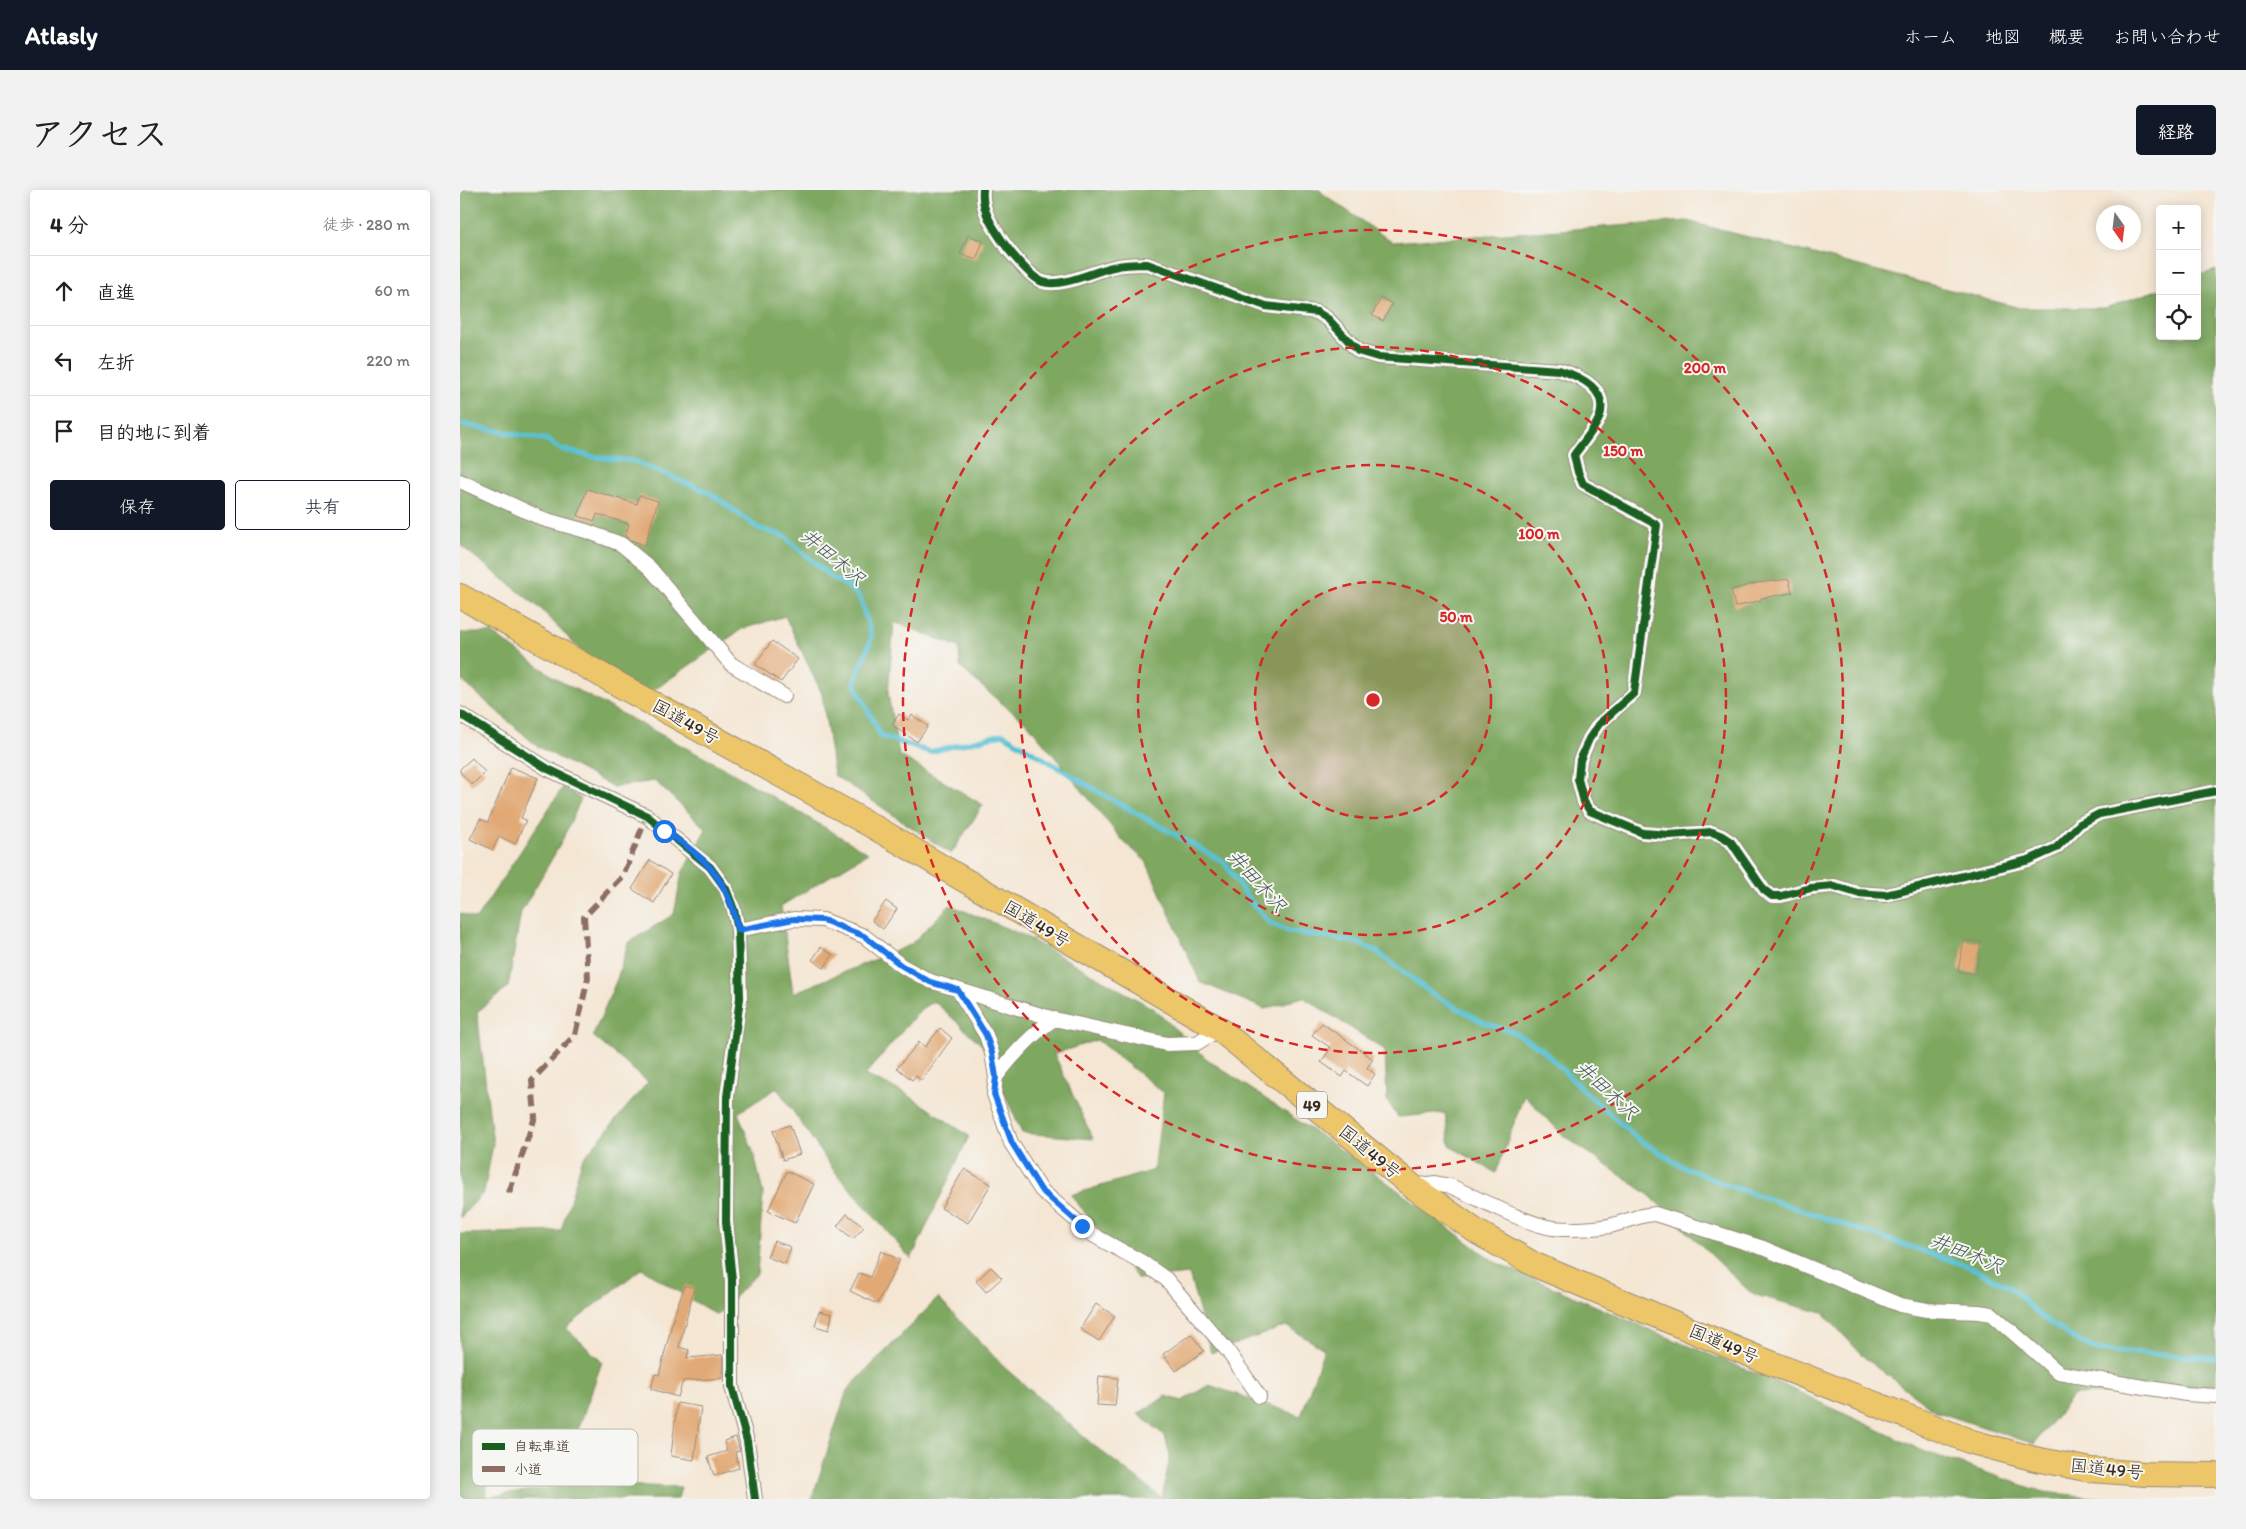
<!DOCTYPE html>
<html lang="ja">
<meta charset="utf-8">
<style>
body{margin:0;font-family:Itim,"Klee One",sans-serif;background:#f2f2f2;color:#202124}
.controls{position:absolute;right:15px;top:15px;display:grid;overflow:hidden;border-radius:5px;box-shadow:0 2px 12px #0003}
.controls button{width:45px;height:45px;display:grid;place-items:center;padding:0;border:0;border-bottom:1px solid #e0e0e0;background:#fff;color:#202124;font:25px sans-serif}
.compass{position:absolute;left:1636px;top:15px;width:45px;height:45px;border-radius:50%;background:#fff;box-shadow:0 2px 12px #0003;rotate:166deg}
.stop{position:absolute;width:15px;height:15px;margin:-11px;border:4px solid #1a73e8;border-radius:50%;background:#fff}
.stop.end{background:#1a73e8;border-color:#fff;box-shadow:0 1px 5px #0008}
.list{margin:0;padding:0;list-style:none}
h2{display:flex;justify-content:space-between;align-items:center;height:65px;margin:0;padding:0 20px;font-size:21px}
h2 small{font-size:16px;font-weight:400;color:#757577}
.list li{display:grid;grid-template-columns:32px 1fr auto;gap:15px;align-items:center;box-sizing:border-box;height:70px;padding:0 20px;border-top:1px solid #e0e0e0}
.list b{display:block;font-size:19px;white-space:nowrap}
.list em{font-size:16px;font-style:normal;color:#757577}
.actions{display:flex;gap:10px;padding:15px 20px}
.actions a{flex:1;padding:11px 0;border:1px solid #111827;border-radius:5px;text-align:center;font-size:18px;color:#111827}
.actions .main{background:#111827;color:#fff}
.icon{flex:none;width:28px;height:28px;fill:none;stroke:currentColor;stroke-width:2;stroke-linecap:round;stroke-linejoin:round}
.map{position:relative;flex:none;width:1756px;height:1309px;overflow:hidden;border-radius:5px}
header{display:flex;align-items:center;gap:30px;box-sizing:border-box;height:70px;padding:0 25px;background:#111827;color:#fff}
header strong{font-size:24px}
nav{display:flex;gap:28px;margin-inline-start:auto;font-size:18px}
.intro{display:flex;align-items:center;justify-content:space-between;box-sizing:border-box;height:120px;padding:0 30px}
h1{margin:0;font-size:35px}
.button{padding:12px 22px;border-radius:5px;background:#111827;color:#fff;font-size:18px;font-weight:700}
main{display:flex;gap:30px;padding:0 30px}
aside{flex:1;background:#fff;border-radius:5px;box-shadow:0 2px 12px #0003}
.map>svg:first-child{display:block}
</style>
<header>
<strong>Atlasly</strong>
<nav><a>ホーム</a><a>地図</a><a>概要</a><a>お問い合わせ</a></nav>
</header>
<div class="intro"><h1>アクセス</h1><a class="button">経路</a></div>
<main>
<aside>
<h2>4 分<small>徒歩 · 280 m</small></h2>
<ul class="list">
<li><svg class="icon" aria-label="ahead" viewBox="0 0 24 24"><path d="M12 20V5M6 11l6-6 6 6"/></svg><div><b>直進</b></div><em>60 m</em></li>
<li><svg class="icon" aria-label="left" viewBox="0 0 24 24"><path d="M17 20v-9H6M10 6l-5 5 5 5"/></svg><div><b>左折</b></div><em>220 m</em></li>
<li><svg class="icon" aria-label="arrive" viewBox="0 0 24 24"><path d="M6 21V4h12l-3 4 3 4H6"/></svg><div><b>目的地に到着</b></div></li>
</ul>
<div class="actions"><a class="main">保存</a><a>共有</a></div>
</aside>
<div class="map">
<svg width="1756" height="1309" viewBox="0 0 1756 1309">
<rect width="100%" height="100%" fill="#f6f6f2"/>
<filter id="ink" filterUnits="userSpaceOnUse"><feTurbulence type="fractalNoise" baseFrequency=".02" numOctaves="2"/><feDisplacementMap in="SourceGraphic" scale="10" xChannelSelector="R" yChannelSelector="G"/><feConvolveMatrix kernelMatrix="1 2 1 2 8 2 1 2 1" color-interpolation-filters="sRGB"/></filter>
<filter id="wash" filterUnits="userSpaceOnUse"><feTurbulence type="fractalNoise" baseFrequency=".0096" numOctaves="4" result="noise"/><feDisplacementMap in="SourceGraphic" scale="20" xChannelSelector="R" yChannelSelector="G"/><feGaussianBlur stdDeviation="1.12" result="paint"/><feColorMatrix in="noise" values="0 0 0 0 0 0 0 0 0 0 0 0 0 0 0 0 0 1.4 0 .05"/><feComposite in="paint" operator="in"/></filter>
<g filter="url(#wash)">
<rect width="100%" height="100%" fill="#f4e6d3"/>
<!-- forest -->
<path fill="#7ea760" stroke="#5c683f" d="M0,0H860L862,3L932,52L1227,31L1560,118H1645L1700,99V146H1737V86L1756,80V1200L1613,1205L1574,1254L1475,1221L1404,1167L1363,1123L1292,1104L1189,1005L1104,946L1064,905L1036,983L990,956L985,923L938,927L927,910L925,860L843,807L805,819L740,792L686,671L663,651L569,535L534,507L500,477L499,457L434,432L428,504L439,565L523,615L491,664L374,585L362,504L325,426L282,439L188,504L136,477L81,419L0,355Z
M0,443H32L98,490L264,578L408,663L321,716L333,803L450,755L490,715L563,745L694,819L747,869L909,979L1035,1072L1188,1139L1324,1195L1463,1261L1583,1302L1653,1309H352L387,1200L478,1108L545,1178L632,1254L702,1308L710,1266L705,1246L678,1224L706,1206L722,1211L749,1195L841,1226L864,1159L826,1136L751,1163L729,1084L678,1089L611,1005L694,980L704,903L637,850L594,864L633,949L562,943L524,857L474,811L461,819L405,885L445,903L509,946L451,1069L372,978L317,898L278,923L294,964L303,1003L297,1084L257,1125L212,1098L182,1078L106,1138L142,1172L107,1271L34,1259L25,1307L115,1294L221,1297L218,1309H0V1044L101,1041L122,970L188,892L133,846L157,789L168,753L214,724L222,683L246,639L195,591L153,597L77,556L0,489Z
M103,597L121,609L101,653L61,722L48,797L17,822L33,954L24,1002L0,1028V723L16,729Z"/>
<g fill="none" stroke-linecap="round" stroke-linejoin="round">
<!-- stream -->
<path stroke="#58c1d5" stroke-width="5" d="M0,234L88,250L100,259L134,267L174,271L250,303L298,338L324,346L372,388L389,397L400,408L412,447L394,493L421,546L470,562L543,544L644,605L764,672L790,711L810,733L830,742L893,751L916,761L974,805L1023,832L1053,842L1081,858L1122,899L1178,949L1220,975L1264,994L1510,1077L1550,1097L1579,1125L1611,1147L1638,1160L1756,1168"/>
</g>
<g id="blocks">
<!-- building -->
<path fill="#e1a974" d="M508,45L523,51L516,70L500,64Z
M921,108L932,114L923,131L912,125Z
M127,299L177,314L179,305L198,311L185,355L170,350L165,346L169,334L137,324L135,331L118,326Z
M1329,389L1332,403L1301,408V410L1275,417L1271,400L1297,393Z
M312,451L338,469L321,492L295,474Z
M439,524L448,530L452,525L468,536L457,552L432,535Z
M12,568L25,582L12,595L0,582V579Z
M51,577L78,588L61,628L66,630L55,654L39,646L33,660L10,649L20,629L28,632Z
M190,670L211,684L194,713L172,699Z
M426,711L437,719L423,739L412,731Z
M1504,750L1521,752L1516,784L1498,781Z
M361,757L373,765L364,778L352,770Z
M862,833L913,869L907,878L915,884L907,896L886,881L882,887L861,872L871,858L852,845Z
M480,838L492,848L461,891L456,885L452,890L437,878L459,852L465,857Z
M330,935L340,964L323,970L313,941Z
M504,979L531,994L508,1033L481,1018Z
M327,981L354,994L335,1033L308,1021Z
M387,1024L404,1037L393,1049L377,1036Z
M314,1051L331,1057L325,1074L307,1067Z
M421,1061L440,1070L417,1114L390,1101L399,1083L410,1087Z
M531,1077L542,1088L526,1102L516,1091Z
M225,1095L234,1098L219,1157L229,1160L227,1168L263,1165V1188L223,1191L218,1207L191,1199L195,1184L199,1185L215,1122Z
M636,1114L655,1126L639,1151L620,1139Z
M359,1121L372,1124L369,1140L355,1136Z
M731,1144L744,1161L716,1181L703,1164Z
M639,1186L658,1188L655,1216L637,1215Z
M217,1213L241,1217L234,1270L211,1266Z
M276,1247L280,1261L275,1262L279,1278L254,1286L248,1267L267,1261L264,1251Z"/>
</g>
</g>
<g filter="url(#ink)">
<use href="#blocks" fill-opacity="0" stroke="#988878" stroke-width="1"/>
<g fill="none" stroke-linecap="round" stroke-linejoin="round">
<!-- minor casing -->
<g stroke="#988878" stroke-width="16">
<path id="minor" d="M523,0C521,20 532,36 543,52C550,62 571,88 583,92C601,98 635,81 653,77C665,74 676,74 687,74L806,116L857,122L868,129L898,161L918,167L1099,180C1119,186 1148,198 1140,226C1136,238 1121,255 1114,265L1118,282L1123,294L1197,335L1174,503L1139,534L1129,549L1120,570L1118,589L1124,612L1130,621L1183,643L1209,645L1252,642L1262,646L1271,652L1304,700L1312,706H1321L1351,698L1374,696L1397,703L1426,705L1569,670L1596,658L1620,634L1639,624L1756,601
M0,291L83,329L126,341L161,354L190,378L271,474L324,506
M0,524L88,579L187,626L250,677L266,699L274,720L278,740L280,808L267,907L266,1031L272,1090V1197L287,1251L295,1309
M278,740L334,729L363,730L404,746L442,776L470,791L594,829L707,854L737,853L759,839
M498,800L526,845L532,863L536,887C554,864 570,846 594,829
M536,887L534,904L551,953L581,1000L633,1045L682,1072L706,1089L767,1160L799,1206
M952,996L975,993L990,996C1018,1008 1065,1034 1093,1038C1109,1040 1127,1039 1143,1037C1161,1035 1175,1025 1195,1024L1303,1058L1440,1115L1467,1120L1519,1122L1532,1124L1599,1183L1726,1204L1756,1206"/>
</g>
<!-- trunk casing -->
<g stroke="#988878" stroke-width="26">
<path id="trunk" d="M0,406L414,637L759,839L952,996L1017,1042L1075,1075L1293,1166L1512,1252L1575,1269L1631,1280L1685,1284L1756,1285"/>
</g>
<!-- minor -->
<use href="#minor" stroke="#fff" stroke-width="14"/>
<!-- trunk -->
<use href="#trunk" stroke="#ecc669" stroke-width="24"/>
<!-- quiet -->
<path stroke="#8d6e63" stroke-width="6" stroke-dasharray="12 6" stroke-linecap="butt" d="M49,1003L75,927L72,890L115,845L128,788L124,727L163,686L187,626"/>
<!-- cycleway casing -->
<g stroke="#f6f6f2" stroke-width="11">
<path id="cycleway" d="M523,0C521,20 532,36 543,52C550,62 571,88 583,92C601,98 635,81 653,77C665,74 676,74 687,74L806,116L857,122L868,129L898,161L918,167L1099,180C1119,186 1148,198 1140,226C1136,238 1121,255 1114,265L1118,282L1123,294L1197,335L1174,503L1139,534L1129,549L1120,570L1118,589L1124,612L1130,621L1183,643L1209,645L1252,642L1262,646L1271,652L1304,700L1312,706H1321L1351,698L1374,696L1397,703L1426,705L1569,670L1596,658L1620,634L1639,624L1756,601
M0,524L88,579L187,626L250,677L266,699L274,720L278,740L280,808L267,907L266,1031L272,1090V1197L287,1251L295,1309"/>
</g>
<!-- cycleway -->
<use href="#cycleway" stroke="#1b5e20" stroke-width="8"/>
</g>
</g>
<g fill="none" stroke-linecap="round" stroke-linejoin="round" filter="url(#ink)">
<!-- route -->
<path stroke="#1a73e8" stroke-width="6" d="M204,641C246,667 269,691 278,740L334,729L363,730L404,746L442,776L470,792L498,800L526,845L532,863L536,887L534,904L552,953L581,1000L622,1036"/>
</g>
<!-- distance rings -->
<circle cx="913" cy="510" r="118" fill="#d62828" fill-opacity=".12"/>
<g fill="none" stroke="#d62828" stroke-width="2.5" stroke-dasharray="9 6">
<circle cx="913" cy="510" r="118"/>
<circle cx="913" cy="510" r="235"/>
<circle cx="913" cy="510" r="353"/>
<circle cx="913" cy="510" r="470"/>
</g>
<g text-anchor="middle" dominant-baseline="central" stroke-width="4" stroke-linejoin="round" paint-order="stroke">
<!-- shield labels -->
<rect fill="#f6f6f2" stroke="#73675e" stroke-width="1" x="837" y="901.5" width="30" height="27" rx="4"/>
<g font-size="16" font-weight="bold" fill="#3b2a1e">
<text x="852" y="915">49</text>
</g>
<!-- street labels -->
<g font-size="18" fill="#3b2a1e" stroke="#f6f6f2">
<text transform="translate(226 532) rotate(29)">国道49号</text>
<text transform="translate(577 734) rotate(31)">国道49号</text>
<text transform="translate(910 962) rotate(39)">国道49号</text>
<text transform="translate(1264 1154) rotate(23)">国道49号</text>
<text transform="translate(1647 1279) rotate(6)">国道49号</text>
</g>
<!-- water labels -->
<g font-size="19" font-style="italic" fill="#445755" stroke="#f6f6f2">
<text transform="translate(373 367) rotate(40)">井田木沢</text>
<text transform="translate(797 691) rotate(48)">井田木沢</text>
<text transform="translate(1147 900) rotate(43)">井田木沢</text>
<text transform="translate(1507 1063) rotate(22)">井田木沢</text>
</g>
</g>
<!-- legend -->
<rect x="12" y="1239" width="166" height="57" rx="8" fill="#f6f6f2" stroke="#beb9b2" stroke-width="1"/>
<rect x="22" y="1253" width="23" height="7" fill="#1b5e20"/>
<rect x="22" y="1276" width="23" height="6" fill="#8d6e63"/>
<g font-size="14" fill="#3b2a1e">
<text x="54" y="1261">自転車道</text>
<text x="54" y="1284">小道</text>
</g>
<circle cx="913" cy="510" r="8" fill="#d62828" stroke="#f6f6f2" stroke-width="2.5"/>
<g font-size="15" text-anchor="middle" font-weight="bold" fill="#d62828" stroke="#f6f6f2" stroke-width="4" stroke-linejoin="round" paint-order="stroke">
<text x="1245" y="183">200 m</text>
<text x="1163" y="266">150 m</text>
<text x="1079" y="349">100 m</text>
<text x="996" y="432">50 m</text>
</g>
</svg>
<div class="controls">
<button>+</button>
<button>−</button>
<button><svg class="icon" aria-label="locate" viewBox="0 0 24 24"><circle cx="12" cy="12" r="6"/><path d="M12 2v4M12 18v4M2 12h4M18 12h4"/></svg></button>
</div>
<svg class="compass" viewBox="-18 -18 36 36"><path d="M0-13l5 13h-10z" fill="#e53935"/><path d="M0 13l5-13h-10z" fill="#757577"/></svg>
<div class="stop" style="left:204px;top:641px"></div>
<div class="stop end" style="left:622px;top:1036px"></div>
</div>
</main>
